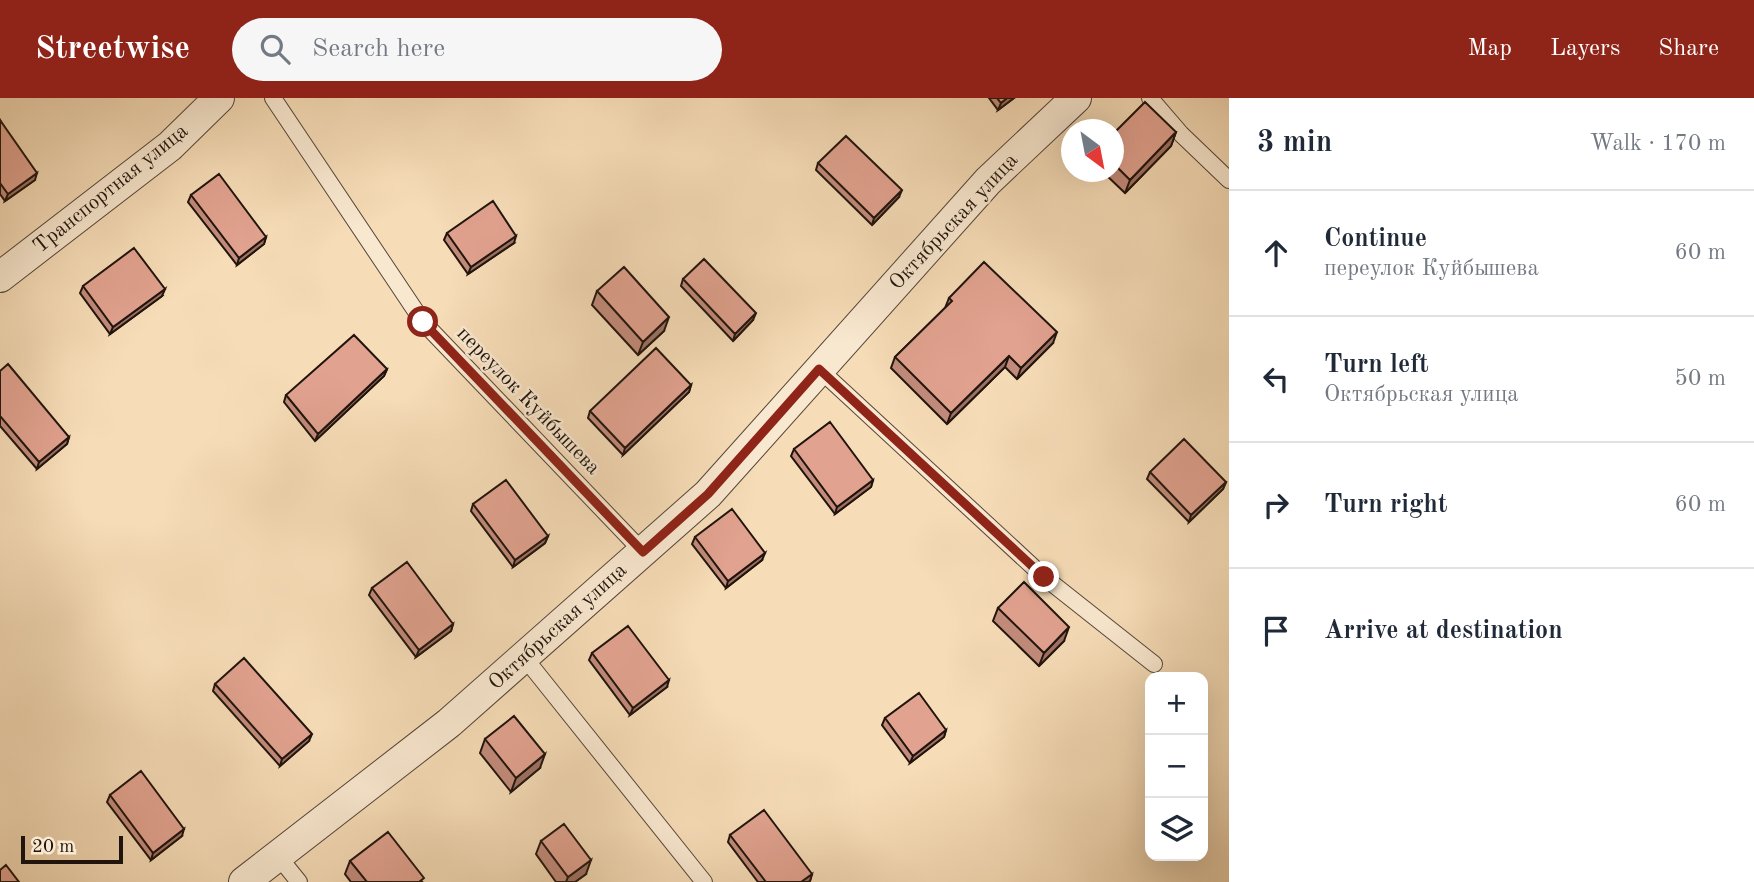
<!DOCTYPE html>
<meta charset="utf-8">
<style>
body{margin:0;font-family:"Old Standard TT",serif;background:#f6f6f7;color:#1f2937}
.controls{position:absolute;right:21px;bottom:21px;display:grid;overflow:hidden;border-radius:14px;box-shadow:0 7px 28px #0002}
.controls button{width:63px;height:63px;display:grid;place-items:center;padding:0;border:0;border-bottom:2px solid #e0e1e3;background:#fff;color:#1f2937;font:35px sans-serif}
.compass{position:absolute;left:1061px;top:21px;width:63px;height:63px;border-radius:50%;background:#fff;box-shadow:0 7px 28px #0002;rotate:148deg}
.scale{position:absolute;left:21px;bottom:18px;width:102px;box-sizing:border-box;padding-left:7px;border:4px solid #20140d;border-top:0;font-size:19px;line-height:24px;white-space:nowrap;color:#20140d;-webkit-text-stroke:5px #f9e8d0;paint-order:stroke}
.stop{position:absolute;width:21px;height:21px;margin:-16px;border:5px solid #8f2418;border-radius:50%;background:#fff}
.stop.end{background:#8f2418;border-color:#fff;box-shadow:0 2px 7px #0008}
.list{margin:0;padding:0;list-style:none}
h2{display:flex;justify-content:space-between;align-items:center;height:91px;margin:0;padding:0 28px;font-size:30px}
h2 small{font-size:23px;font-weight:400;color:#747a83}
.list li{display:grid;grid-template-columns:46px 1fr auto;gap:21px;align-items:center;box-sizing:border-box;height:126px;padding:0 28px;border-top:2px solid #e0e1e3}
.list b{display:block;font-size:26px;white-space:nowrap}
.list p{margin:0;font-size:23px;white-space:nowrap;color:#747a83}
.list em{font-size:23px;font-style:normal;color:#747a83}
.icon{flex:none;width:38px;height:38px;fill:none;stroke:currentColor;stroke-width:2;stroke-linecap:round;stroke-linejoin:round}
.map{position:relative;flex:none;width:1229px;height:784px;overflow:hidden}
header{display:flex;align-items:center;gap:42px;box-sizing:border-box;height:98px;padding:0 35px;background:#8f2418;color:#fff}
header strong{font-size:33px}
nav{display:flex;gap:38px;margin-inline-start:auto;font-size:24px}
.search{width:490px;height:63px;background:#f6f6f7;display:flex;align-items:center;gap:18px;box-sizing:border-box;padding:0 24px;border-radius:38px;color:#747a83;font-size:26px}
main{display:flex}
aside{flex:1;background:#fff}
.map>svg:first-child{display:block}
</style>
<header>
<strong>Streetwise</strong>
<div class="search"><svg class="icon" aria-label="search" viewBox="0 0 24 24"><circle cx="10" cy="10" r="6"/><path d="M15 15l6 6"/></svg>Search here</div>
<nav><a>Map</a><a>Layers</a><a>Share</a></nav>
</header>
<main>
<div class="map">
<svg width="1229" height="784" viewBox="0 0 1229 784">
<rect width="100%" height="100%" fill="#f6dcb7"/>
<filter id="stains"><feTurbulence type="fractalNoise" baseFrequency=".00286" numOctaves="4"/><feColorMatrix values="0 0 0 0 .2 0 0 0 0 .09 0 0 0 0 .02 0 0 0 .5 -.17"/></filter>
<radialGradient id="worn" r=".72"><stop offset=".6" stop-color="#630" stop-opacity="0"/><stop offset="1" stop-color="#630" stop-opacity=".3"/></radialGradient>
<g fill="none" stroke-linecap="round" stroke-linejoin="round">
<!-- service casing -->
<g stroke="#564638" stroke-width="18">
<path id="service" d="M273,0L423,224L643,454
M1150,0L1181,36L1229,82
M819,271L1044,479L1154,566
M524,559L704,784
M278,758L299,784"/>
</g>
<!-- minor casing -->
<g stroke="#564638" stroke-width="32">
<path id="minor" d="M0,179L170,48L219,0
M244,784L449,625L708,396L988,83L1076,0"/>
</g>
<!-- service -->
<use href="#service" stroke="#f9e8d0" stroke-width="16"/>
<!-- minor -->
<use href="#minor" stroke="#f9e8d0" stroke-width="30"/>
</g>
<!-- wall -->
<path fill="#c28b7b" stroke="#20140d" stroke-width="2" d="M989,0H1014L998,12Z
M0,22L35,82L5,103L0,96Z
M1176,34L1171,48L1125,95L1103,74H1114V35Z
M818,65L899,99L872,127L816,72Z
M191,97L266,139L264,146L237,167L188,104Z
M447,135L514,145L468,176L444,142Z
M683,181L753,222L733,243L681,188Z
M83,188L162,198L110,236L80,195Z
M597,193L664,233L638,257L592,207Z
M949,200L1053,245L1017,281L1005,269L947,326L891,270L895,259L945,210Z
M387,271L384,278L315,343L284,304L286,297Z
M0,273L69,339L67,346L37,371L0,328Z
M691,287L689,294L623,357L588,320L590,313Z
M794,351L873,382L871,389L835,416L791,358Z
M1150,374L1226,384L1223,391L1189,424L1147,381Z
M473,406L548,438L545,445L513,469L471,413Z
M695,439L762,462L726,490L692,446Z
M372,490L453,526L451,533L416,559L369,497Z
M998,510L1064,543L1039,568L993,523Z
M592,555L667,589L630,617L589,562Z
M215,586L309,643L280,668L213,593Z
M885,620L946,632L944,639L910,665L882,627Z
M485,641L540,670L511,694L480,655Z
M110,697L182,738L151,762L107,704Z
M730,737L812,776L810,783L808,784H758L728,744Z
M541,743L586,776L575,784H556L536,756Z
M350,763L423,784H351L345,776Z"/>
<!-- shaded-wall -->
<path fill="#9e7164" stroke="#20140d" stroke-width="2" d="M1007,0H1014L998,12L1001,5Z
M1176,34L1171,48L1125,95L1130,82Z
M37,75L35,82L5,103L8,96Z
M902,92L899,99L872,127L874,120Z
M516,138L514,145L468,176L471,169Z
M266,139L264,146L237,167L239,160Z
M165,191L162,198L110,236L113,229Z
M756,215L753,222L733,243L735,236Z
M669,219L664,233L638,257L643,244Z
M1057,234L1053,245L1017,281L1021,270Z
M1009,258L1005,269L947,326L951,315Z
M387,271L384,278L315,343L318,336Z
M691,287L689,294L623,357L625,350Z
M69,339L67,346L37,371L39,364Z
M873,382L871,389L835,416L837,409Z
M1226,384L1223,391L1189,424L1191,417Z
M548,438L545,445L513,469L515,462Z
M765,455L762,462L726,490L728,483Z
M453,526L451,533L416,559L419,552Z
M1069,529L1064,543L1039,568L1044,555Z
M669,582L667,589L630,617L633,610Z
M946,632L944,639L910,665L913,658Z
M312,636L309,643L280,668L282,661Z
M545,656L540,670L511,694L516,680Z
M184,731L182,738L151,762L153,755Z
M591,762L586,776L575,784H566L568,779Z
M812,776L810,783L808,784H801Z"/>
<!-- building -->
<path fill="#e1a28f" stroke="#20140d" stroke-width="2" d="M997,0H1007L1001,5Z
M1145,4L1176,34L1130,82L1114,66V35Z
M0,22L37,75L8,96L0,85Z
M846,38L902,92L874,120L818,65Z
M219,76L266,139L239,160L191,97Z
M493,103L516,138L471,169L447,135Z
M134,150L165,191L113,229L83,188Z
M704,161L756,215L735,236L683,181Z
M984,164L1057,234L1021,270L1009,258L951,315L895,259L952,203L949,200Z
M624,169L669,219L643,244L597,193Z
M354,237L387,271L318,336L286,297Z
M656,250L691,287L625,350L590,313Z
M8,266L69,339L39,364L0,318V273Z
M830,324L873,382L837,409L794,351Z
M1184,341L1226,384L1191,417L1150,374Z
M506,382L548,438L515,462L473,406Z
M732,411L765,455L728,483L695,439Z
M407,464L453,526L419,552L372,490Z
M1024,484L1069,529L1044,555L998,510Z
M628,528L669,582L633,610L592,555Z
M244,560L312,636L282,661L215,586Z
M919,595L946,632L913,658L885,620Z
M514,618L545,656L516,680L485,641Z
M141,673L184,731L153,755L110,697Z
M764,712L812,776L801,784H766L730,737Z
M564,726L591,762L568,779L541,743Z
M388,734L424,780L419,784H367L350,763Z
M6,767L19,784H0V772Z"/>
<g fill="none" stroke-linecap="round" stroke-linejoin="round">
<!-- route -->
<path stroke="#8f2418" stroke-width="9" d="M423,224L643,454L708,396L819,271L1044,479"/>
</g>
<g text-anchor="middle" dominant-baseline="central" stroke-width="5" stroke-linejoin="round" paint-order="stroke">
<!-- street labels -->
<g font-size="21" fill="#20140d" stroke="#f9e8d0">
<text transform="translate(111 91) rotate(-39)">Транспортная улица</text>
<text transform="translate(954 124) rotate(-47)">Октябрьская улица</text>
<text transform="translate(528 303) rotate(46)">переулок Куйбышева</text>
<text transform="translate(558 529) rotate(-42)">Октябрьская улица</text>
</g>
</g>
<rect width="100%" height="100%" filter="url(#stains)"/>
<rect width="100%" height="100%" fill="url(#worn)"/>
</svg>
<div class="controls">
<button>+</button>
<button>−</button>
<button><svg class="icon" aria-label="layers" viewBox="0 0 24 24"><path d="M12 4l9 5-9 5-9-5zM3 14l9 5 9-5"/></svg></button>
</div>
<svg class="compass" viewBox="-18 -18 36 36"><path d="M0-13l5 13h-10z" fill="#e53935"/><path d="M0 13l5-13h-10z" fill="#747a83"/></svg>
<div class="scale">20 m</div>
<div class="stop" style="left:423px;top:224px"></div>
<div class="stop end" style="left:1044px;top:479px"></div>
</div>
<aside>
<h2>3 min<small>Walk · 170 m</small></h2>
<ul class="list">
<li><svg class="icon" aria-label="ahead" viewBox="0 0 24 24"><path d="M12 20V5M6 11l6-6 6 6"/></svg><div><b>Continue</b><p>переулок Куйбышева</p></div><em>60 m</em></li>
<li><svg class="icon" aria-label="left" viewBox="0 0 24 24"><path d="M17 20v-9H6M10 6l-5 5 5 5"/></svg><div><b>Turn left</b><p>Октябрьская улица</p></div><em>50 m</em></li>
<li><svg class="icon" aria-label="right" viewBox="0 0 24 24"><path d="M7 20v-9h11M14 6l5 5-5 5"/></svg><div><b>Turn right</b></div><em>60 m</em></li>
<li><svg class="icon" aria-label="arrive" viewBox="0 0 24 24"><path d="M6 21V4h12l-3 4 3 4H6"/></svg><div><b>Arrive at destination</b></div></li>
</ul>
</aside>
</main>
